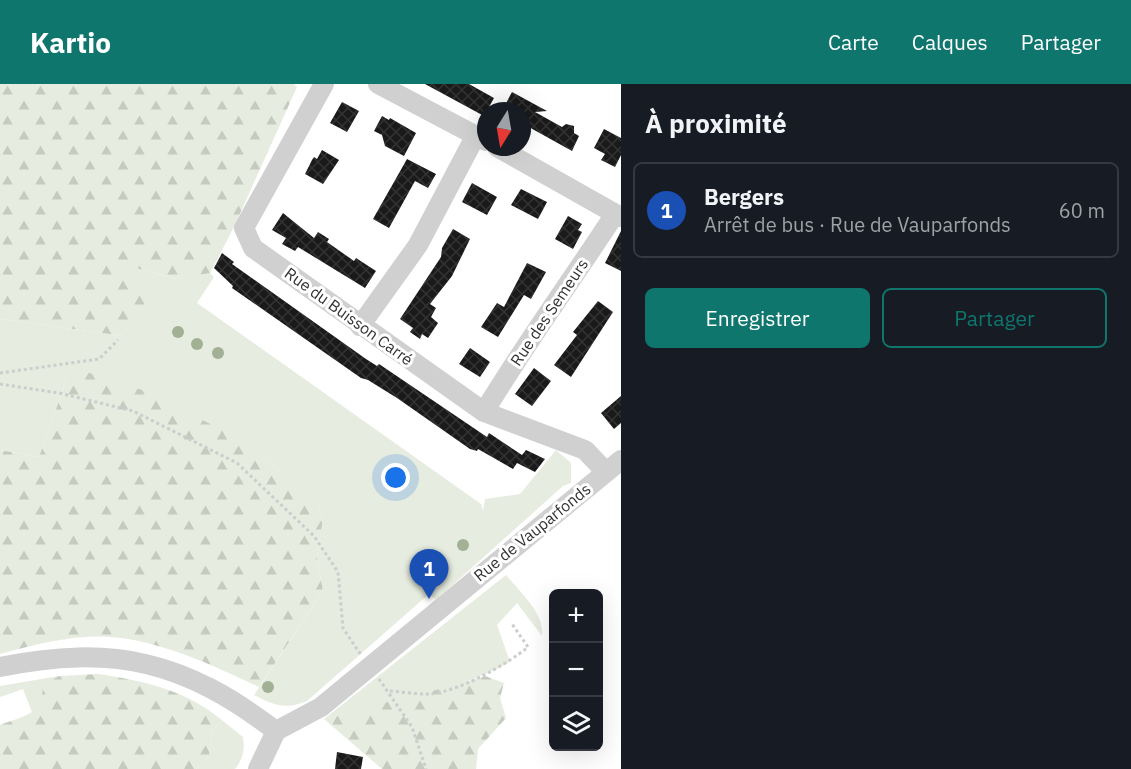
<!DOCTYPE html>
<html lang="fr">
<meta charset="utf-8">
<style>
body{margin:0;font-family:"IBM Plex Sans",sans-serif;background:#20242c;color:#f1f3f6}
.controls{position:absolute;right:18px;bottom:18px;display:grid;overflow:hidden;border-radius:9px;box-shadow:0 6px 24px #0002}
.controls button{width:54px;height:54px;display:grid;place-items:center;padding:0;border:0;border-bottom:2px solid #363941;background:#171b24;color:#f1f3f6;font:30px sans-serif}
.compass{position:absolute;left:477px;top:18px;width:54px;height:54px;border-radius:50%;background:#171b24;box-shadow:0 6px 24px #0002;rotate:191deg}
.you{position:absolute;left:396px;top:394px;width:21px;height:21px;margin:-15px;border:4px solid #fff;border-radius:50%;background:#1a73e8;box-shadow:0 0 0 9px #1a73e833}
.badge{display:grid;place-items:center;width:39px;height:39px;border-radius:50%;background:#0f766e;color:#fff;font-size:20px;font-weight:700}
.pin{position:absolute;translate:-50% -50px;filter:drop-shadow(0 2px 3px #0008)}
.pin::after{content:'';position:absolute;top:32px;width:21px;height:18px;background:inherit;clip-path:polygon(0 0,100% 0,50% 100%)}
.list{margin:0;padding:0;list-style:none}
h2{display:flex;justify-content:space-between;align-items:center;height:78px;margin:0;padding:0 24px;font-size:26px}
h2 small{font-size:20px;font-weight:400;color:#9ea1a6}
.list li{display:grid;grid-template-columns:39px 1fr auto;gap:18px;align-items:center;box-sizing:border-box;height:96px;margin:0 12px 12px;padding:0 12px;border:2px solid #363941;border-radius:9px}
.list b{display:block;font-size:22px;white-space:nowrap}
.list p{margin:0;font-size:20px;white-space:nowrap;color:#9ea1a6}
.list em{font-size:20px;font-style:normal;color:#9ea1a6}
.actions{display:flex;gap:12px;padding:18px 24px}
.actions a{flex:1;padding:14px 0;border:2px solid #0f766e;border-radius:9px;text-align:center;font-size:21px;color:#0f766e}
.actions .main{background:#0f766e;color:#fff}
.icon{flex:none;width:33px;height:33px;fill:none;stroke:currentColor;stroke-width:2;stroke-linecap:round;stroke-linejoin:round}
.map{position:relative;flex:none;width:621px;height:685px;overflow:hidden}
header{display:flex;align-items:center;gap:36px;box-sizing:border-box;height:84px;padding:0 30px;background:#0f766e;color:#fff}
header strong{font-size:28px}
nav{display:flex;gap:33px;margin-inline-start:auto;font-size:21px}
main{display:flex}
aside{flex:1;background:#171b24}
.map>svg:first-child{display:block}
</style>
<header>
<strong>Kartio</strong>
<nav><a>Carte</a><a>Calques</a><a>Partager</a></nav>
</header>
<main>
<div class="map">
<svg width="621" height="685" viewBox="0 0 621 685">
<defs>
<pattern id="forest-firs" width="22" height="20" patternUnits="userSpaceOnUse" patternTransform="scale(1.5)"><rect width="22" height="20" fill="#e6ecdf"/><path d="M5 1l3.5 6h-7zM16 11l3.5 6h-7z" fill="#c6cbc0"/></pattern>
<pattern id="building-cross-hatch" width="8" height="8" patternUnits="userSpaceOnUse" patternTransform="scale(1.5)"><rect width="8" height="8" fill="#1a1a1a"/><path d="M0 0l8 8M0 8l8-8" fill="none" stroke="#333"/></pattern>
</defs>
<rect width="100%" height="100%" fill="#fff"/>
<!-- green -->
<path fill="#e6ecdf" d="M100,174L176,195L210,189L214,193L197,219L481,420L483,427L485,415L520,410L556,366L571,379V399L563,402L436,516L429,510L307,617C286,626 273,621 254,611L323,507L317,474L323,435L318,420L246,358L71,283L39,373L0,366V235L124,252Z
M506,491C519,507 545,529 542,552L517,519L497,541L510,578C452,610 386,617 324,635Z
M59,592L43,601C43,611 43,624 32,628L23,605L0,613V602Z
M223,637L243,653C245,666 243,675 235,685H196L209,672L212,646Z"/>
<!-- forest -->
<path fill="url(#forest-firs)" d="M0,0H294L297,3L234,143L210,189L177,195L102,175L163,221L124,252L0,235Z
M71,283L145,307L246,358L318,420L323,435L317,474L323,507L259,603C215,582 159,556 110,553C76,550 32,561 0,570V366L39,373Z
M98,590C145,597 186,606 223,637L212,646L209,672L196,685H0V641C25,631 42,632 43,601L59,592Z
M485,592L504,599L500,614L506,634L478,665L476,685H382L324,635C377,619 432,609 485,592Z"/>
<!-- building -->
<path fill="url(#building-cross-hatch)" d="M425,0H469L494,14L484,32Z
M512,8L547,27L535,28L562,43L566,40L574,42V49L579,52L572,67L527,42L522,52V27H502Z
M342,18L359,27L347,48L330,39Z
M382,32L389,36L390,34L416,49L404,72L385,62L382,51L374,47Z
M604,45L621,54V71L615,83L601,76L605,70L594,64Z
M322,66L339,76L323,100L305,90L312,76L314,73L317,75Z
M407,75L436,90L428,104L415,97L389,144L373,135Z
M472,99L497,113L487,131L462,118Z
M521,105L547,118L538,135L511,121Z
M283,129L314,154L318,148L329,155L327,158L354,177L356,174L376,187L365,204L298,163L295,167L282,160L286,154L272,146Z
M568,132L582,140L578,146L582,148L573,165L555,155Z
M453,145L470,155L452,192L430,220L436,224L431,233L438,239L428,254L422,250L420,255L410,248L413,244L400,235L441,173L442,164Z
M621,147V187L605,179Z
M222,169L234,178L232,180L366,275L377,282L379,280L487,353L489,349L522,371L526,366L545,375L535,388L517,379L513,385L478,365L477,367L470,365L397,314L368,296L361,294L232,204L233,202L214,184Z
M527,179L546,188L531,215L524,211L498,253L481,243L497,219L504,223Z
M598,217L613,228L571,293L554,281L577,251L573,248Z
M470,264L490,278L480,293L459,280Z
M534,284L551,297L532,322L515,310Z
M621,312V339L614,345L601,329Z
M337,668L363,673L361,685H335Z"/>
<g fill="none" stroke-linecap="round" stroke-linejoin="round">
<!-- path -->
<path stroke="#cdcdcd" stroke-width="3" stroke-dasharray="3 3" stroke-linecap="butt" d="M0,289L99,275L118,256
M0,300L59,309L133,327L237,379L314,452L338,488L343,544L361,571
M379,595L412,643L426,685
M390,607C402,608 415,610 427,610C457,609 506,581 528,563L512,540"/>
<!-- minor -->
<path stroke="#d0d0d0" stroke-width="20" d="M324,0L244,144L253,164L484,328L585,366L606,388
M378,0L486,57
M497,63L621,133
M360,242L418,161L476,51
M484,328C525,260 572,196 615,130
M0,583C114,560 184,577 276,647
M258,685L276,647L321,623L621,376"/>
</g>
<!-- trees -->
<g fill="#a2b095">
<circle cx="178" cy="248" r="6"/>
<circle cx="197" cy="260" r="6"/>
<circle cx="218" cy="269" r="6"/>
<circle cx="463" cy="461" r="6"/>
<circle cx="268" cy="603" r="6"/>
</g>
<g text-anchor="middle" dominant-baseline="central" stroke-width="6" stroke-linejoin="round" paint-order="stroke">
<!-- street labels -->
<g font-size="16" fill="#333" stroke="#fff">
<text transform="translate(549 228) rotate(-56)">Rue des Semeurs</text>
<text transform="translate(349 232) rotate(36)">Rue du Buisson Carré</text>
<text transform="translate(532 448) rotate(-39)">Rue de Vauparfonds</text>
</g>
</g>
</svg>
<div class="controls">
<button>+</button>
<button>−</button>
<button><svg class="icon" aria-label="layers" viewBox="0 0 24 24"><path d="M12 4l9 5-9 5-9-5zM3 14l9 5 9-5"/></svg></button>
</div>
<svg class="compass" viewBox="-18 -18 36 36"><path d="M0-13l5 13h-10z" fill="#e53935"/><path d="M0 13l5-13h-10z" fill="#9ea1a6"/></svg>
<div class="you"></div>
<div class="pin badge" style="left:429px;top:515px;background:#1a4fb4">1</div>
</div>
<aside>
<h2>À proximité<small></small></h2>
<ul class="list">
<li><span class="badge" style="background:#1a4fb4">1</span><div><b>Bergers</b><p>Arrêt de bus · Rue de Vauparfonds</p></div><em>60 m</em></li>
</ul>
<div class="actions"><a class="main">Enregistrer</a><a>Partager</a></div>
</aside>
</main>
